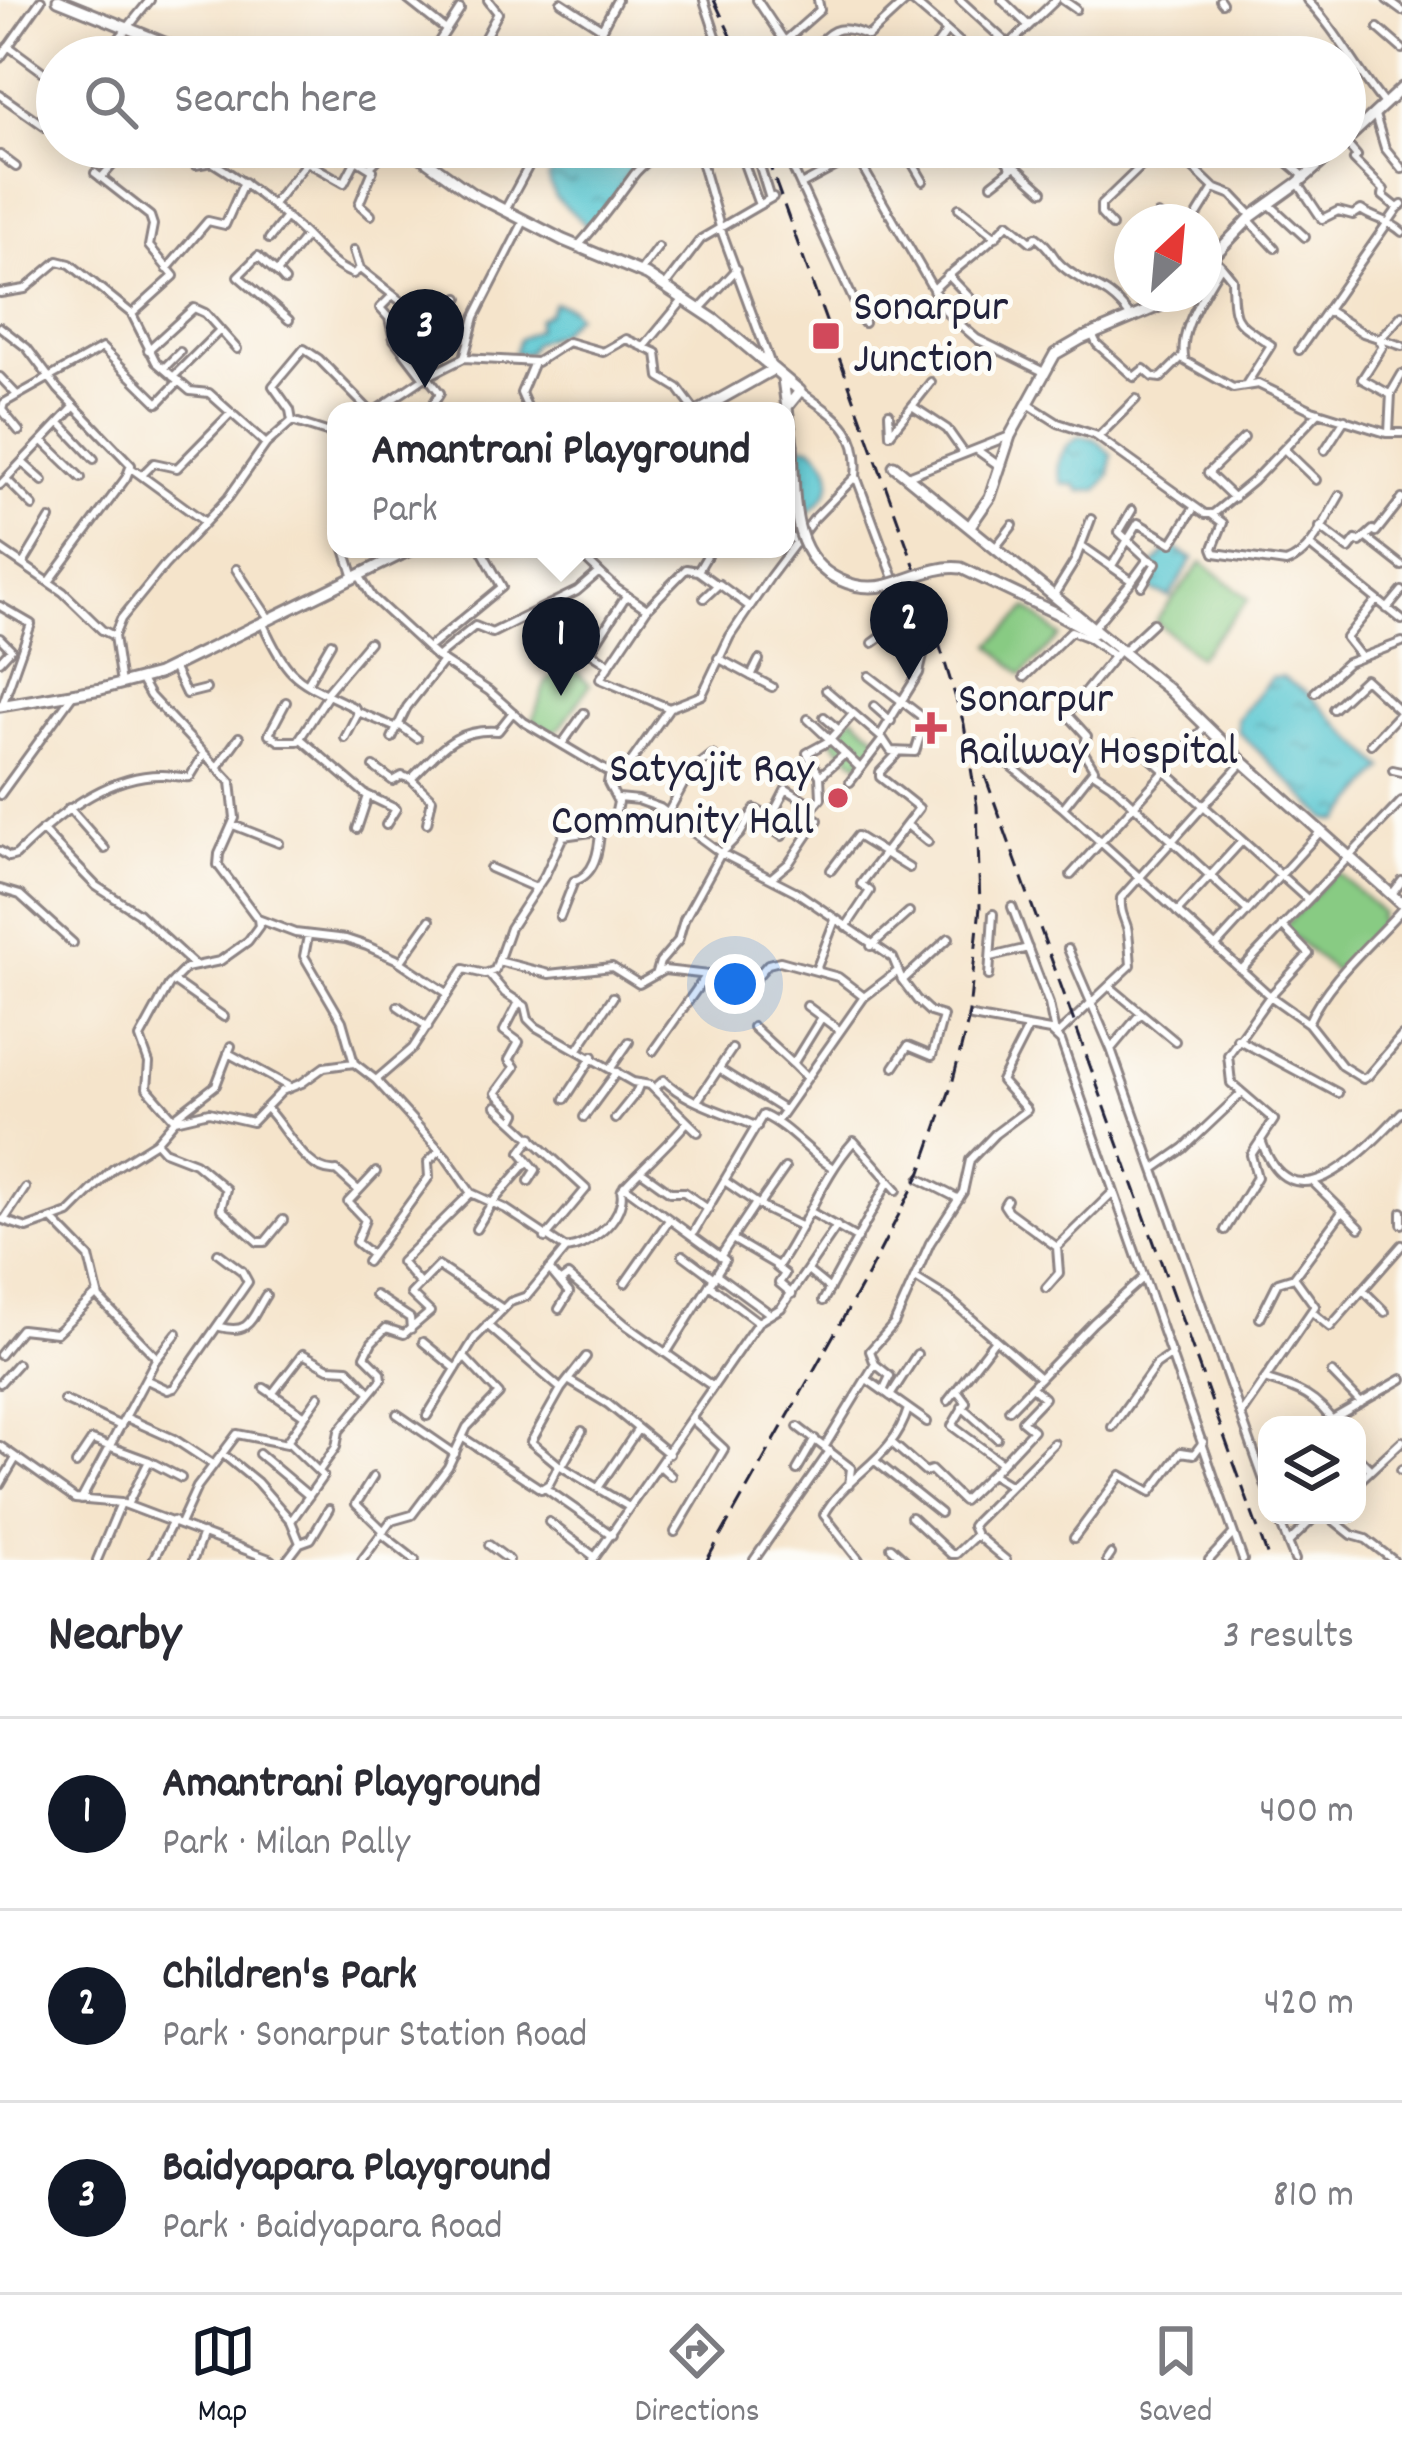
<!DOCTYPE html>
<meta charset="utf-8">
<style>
body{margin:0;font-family:Dekko,sans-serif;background:#f2f2f3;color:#2b2b33}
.controls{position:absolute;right:36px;bottom:36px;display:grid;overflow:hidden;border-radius:24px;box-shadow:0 6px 30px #0003}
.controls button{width:108px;height:108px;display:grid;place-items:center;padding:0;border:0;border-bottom:3px solid #e1e1e2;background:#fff;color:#2b2b33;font:60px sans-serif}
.compass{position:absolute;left:1114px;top:204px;width:108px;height:108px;border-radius:50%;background:#fff;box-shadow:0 6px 30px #0003;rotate:26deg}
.you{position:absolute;left:735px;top:984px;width:42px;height:42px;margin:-30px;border:9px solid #fff;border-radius:50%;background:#1a73e8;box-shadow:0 0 0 18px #1a73e833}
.badge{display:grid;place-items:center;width:78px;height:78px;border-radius:50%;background:#111827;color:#fff;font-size:39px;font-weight:700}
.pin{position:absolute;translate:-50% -99px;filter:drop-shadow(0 3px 6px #0008)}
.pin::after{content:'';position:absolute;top:63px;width:42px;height:36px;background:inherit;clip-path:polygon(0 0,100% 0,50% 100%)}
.popup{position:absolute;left:327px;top:402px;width:468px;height:156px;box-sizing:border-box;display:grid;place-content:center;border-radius:24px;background:#fff;filter:drop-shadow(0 3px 9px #0005);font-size:39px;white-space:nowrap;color:#7c7c81}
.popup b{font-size:45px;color:#2b2b33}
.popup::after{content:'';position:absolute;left:50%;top:100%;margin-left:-24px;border:24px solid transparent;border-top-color:#fff}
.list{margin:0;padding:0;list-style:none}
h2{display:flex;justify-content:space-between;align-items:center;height:156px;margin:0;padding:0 48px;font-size:51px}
h2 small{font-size:39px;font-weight:400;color:#7c7c81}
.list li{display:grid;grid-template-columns:78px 1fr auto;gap:36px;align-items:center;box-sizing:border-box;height:192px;padding:0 48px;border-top:3px solid #e1e1e2}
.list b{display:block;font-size:45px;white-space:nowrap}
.list p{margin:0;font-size:39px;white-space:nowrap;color:#7c7c81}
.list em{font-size:39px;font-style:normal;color:#7c7c81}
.icon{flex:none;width:66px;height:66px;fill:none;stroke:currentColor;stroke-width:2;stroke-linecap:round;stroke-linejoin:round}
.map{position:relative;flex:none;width:1402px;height:1560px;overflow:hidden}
.search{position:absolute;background:#fff;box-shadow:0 6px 30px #0003;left:36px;right:36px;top:36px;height:132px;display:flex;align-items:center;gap:30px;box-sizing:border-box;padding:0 42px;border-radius:66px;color:#7c7c81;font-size:45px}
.sheet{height:732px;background:#fff}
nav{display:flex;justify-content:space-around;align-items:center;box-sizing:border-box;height:168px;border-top:3px solid #e1e1e2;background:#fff;font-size:33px;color:#7c7c81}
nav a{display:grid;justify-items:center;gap:6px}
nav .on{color:#111827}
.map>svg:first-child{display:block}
</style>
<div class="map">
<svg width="1402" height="1560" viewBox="0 0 1402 1560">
<defs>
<pattern id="water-ripples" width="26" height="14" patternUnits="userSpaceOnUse" patternTransform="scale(3)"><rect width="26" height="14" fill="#5ac7d1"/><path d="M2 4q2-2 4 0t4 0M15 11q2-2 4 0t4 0" fill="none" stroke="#4aa1ab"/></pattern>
</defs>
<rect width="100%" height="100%" fill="#fdfcf7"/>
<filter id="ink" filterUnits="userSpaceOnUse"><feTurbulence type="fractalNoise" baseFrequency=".00833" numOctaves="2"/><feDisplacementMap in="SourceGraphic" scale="24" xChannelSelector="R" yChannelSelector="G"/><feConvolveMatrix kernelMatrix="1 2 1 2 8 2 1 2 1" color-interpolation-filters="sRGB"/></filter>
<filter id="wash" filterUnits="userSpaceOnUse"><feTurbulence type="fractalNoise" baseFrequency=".004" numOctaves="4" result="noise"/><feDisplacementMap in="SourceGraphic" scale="48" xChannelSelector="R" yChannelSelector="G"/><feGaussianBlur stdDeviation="2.7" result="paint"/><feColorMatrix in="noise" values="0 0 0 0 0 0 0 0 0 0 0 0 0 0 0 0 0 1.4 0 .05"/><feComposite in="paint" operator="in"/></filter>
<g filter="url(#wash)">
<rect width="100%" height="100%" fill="#f5e4cb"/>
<!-- green -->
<path fill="#88cb83" stroke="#55765f" stroke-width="3" d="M1202,562L1249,599L1198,657L1155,621Z
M1028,608L1060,636L1022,675L991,645Z
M565,662L590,684L561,727L553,732L533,720L545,684Z
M853,716L880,739L859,764L832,741Z
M1336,871L1382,913L1379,918L1382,922L1335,972L1283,928Z"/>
<!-- water -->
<path fill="url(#water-ripples)" stroke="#3e7486" stroke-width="3" d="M572,147H655L642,168L627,173L616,195L589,227L555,197L548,177Z
M554,303L570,307L576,315L558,333L534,343L527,353H514L519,339L537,329L538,319L549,313Z
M1080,436L1095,439L1112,455L1110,475L1098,490L1080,491L1076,485L1063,484C1053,465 1062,446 1080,436Z
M786,445L811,446C844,472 832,497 801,518L786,516Z
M1171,546L1193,559L1169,597L1153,591L1147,581L1151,568Z
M1282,677L1307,693L1384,768L1340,821L1327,819L1238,731L1237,719L1271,678Z"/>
</g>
<g filter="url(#ink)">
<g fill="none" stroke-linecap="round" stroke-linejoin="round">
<!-- minor casing -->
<g stroke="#8c8383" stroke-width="12">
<path id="minor" d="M408,0L446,30
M704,0L723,57
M757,0L795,57
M911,0L977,57
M960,0L1009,45
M1002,0L1029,26
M1063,0L1076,9
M1220,0L1222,3
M1307,0C1338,32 1357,71 1385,105
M1387,0L1402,11
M561,2L601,28
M1378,28L1402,49
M786,40L820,10L818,0
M569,41L601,57
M1012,43L1024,57
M8,46L57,82
M795,55C831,48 822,15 868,36L907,0
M104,57L150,0
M141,57L153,40
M429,57L460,9
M480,57L479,48L498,13L488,0
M587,57L617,0
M941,57L934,49L947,31
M996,57L1056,0
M0,58L41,0
M0,95L47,128
M1375,115L1385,148L1402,169
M1345,142L1357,156L1354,160L1384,190L1383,196L1398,208L1402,205
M176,147L195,165L212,162C245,182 274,205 302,232C319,248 330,265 353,274L360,269L441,333
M201,147L209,161
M697,147L720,227L771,365
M738,147L759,205
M754,147L770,199
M783,147L864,323
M903,147L923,181
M997,147L1010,166
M1291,147L1284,159L1305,177
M0,155L16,167
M856,156L947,313L977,339L1044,372
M369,168L373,170L359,204L371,215
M95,173L150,216L153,225L149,246L174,276L132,314
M101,178L128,147
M1298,183L1322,219L1338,211L1353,215L1361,210C1375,220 1390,220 1402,232
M992,184L1015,166L1043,191
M801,185L872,147
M1269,204L1305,237
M272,205L307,162L344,183L356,160L369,168L390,147
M506,208L539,147
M959,208L996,237
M1198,214L1214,188
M1158,215L1165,222
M1248,219L1275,248
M1112,226L1101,214V205L1158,150L1177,163L1190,165L1214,188L1232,195L1252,216
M269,239L286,217
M578,246C599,223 615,201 633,176C641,165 652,160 659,147
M354,250L360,269
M1220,264L1232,279C1233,325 1234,319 1271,345L1247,383
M167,269L208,221L225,225L244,182
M640,271L658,247
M277,273L258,256L238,276L289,320
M948,275L971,299
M285,281L277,272L306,236
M665,286L701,239L773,197
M933,290C957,265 986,249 1008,223L1031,242L1036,237C1053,249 1051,256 1061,265C1087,289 1104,281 1131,317
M0,293L25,289L58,261L70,264L132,314L156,362L190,391L209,393L266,444
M1204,294C1193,312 1179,340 1185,361L1233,388L1258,384L1312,410L1386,433H1402
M1204,294L1219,269L1214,256
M393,295L380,308L389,318L394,339L424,378
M450,310L459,298
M699,310L737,269
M1327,310L1398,208
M0,327L27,348L58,389L131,465L126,478L49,582
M1092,334L1097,344L1134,377L1144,369L1153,377L1161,378L1183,356
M645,346L684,299
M148,350L194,308L205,313L237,349
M1299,350L1327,310L1363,333L1402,346
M406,351L432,328
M464,358L537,362L568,342L603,352L626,339L657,353L660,377L678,388L695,411
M164,368L180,352
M427,376L440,393L429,411
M0,377L17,395
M173,377L220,330
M800,391C835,417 861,428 856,476L923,656L919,673L880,736
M1391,395L1362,379L1383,346L1379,340L1402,315
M1028,404L1058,423L1095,435L1205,514H1213L1253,481L1319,412
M912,406L947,429L964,453
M375,411L424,378L464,358L475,317L524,221
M529,411L521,393L534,362
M889,413L890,434L931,382
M292,421L290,410L273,386L304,349L319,359L370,411
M292,421L336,435
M61,424L94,459
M19,431L2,410L4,403L102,348L158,403L179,381
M1389,433L1391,393L1402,374
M1098,437L1136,399
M44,442L81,478
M977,450L998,465
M1285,450L1316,480
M1325,450L1345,419
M23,463L43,481
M131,468L205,522
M142,475L154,463L177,468L231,413
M908,476L1007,437
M7,480L33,506
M0,485L74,407
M1234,498L1208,473L1244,438
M1132,510L1119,532L1148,559L1132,581
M1211,514L1223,523L1213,548L1215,553L1286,563C1312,554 1326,518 1340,495
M1320,527L1349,549L1356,540L1360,542L1373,530L1376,532L1402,499
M786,533L798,543
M1365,537L1402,566
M1309,545L1402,620
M1082,546L1132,581L1094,627
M995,548L1013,525
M0,549L63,592L102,630L114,636
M345,549L354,578
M575,549L617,589L647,609L686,569L698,571
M711,549L698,571L716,584
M24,562L50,519
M1113,564L1138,523L1172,543L1194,508
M236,569L268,617
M359,575L372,597L437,657L489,691L524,722L610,773
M1142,586L1156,563L1148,559
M1054,595L1075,561L1091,519
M704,598L719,584L750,607
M0,606L31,624L3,703
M647,609L600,679L669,708
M1387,609L1402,591
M533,615L609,664
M263,624C290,684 299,680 355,708L357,715L345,738
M114,636L121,619L164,566L228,498L266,444L292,421
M114,636L121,684
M0,638L11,649L0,661
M873,643L909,617
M428,648L502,587L481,549
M1123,651L1153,623
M590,652L626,596
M1118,652L1067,714L1087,736L1083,751L1094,769L1063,808L1270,996L1308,1023L1342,1066L1363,1079L1368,1076L1402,1036
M437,657L475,626L492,633L577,591L598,573
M1361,657L1346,638L1376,601
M718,658L772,687
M173,667L186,694L206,689
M751,676L759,660
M1024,677L1071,631L1089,638L1114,656
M307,684L331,643
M826,690L883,739L891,751L915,752L922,730L921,716L869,676
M1315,692L1347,663L1402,642
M326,693L369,642
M286,702L269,734L279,741H298L328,695
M874,706L891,721
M1333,709L1365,679L1401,712L1371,744
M358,712L397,728
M824,717L839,730L853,714
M808,719L859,767
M398,724L417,738
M392,738L407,707L443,661
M301,739L365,794L396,809L386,825
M562,744L584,713
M1135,744L1307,899
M218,766L239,737
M374,767L393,781L402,776L411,779
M1012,767L1063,808
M1393,770L1402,772
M1093,772L1111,784L1248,911
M820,776L807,753L829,741L839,730
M850,782L883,739
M0,795L74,693
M618,798L638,800L660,808L721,853L795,891L893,958L902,980L917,1000L930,1012L943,1016L932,1056L908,1046L894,1067
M69,808L105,849
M668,813L690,772L712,755L734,767
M771,818L777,821L772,829L782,836
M427,823L432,799L411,779C441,750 454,728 498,731L513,712
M233,825L279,843
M907,825L928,842
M357,829L368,796
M42,830L96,886L138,913L193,964
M0,851L9,857L16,855C53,818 107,774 162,775C172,775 181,778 190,777L204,754
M490,868L536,888
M831,870L857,836L909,868
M1071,875L1206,726
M771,878L789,863L818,820L809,814L814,806
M0,889L20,895L73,943
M1392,894L1402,881
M1012,907L1049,1004L1055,1033
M1177,912L1242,841
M560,917L574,881C595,875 599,851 600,830
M258,919L295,933L346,939L367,946L396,959L447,993
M846,927L870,891L861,884L919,808L880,777V772L897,754
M308,936L304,956L342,1021L354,1063
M871,946L909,912
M1216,946L1320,832
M1068,949L1111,1049
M991,957L1028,948
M401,961L430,920
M498,961L549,974L612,967L639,984L664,970L754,980L768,964L780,961L838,977L864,997L898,971
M816,970L835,920
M1241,970L1402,801
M657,972L660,962L678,941L684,920L721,853L740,834L755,809L771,818L786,789L814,806L821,798L820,776L845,754
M489,974L505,993L525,1006L528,1019L536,1027L633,1082L650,1085L698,1132
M989,976L993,914
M903,980L949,938
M173,981L224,1017
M1109,986L1175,1041
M398,1006L428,1027
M807,1006L839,1030
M1141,1013L1111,1049L1267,1489
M972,1017L1050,1031L1061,1041L1243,1560
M1308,1023C1328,979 1371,944 1402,909
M753,1027L793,1064
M1057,1035L1131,965C1130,955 1129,934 1127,927C1123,915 1120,911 1121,898L1243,762
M1237,1039L1338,1093
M578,1049L613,997
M653,1051L706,976
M228,1053L288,1086
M611,1068L629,1042
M719,1069L784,1110
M805,1076L793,1064L822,1017
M376,1080L446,1157L471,1193L506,1209L566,1249
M654,1089L664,1080C686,1103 726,1112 757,1127
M565,1099L593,1056
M697,1101L732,1049
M496,1106L586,1189L545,1238
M267,1109C286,1128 307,1175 337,1171L358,1190
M175,1117L216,1085L231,1046
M584,1117L617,1072
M514,1119L517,1113L496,1093L515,1067L509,1060L519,1042L504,1031L519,1002
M615,1119L636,1093L640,1083
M175,1120L209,1112L252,1122L282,1091L302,1083L324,1067L354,1063L376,1080L413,1048L464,969L485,974L495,970L510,928L545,875L563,836L605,830L613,825L618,802L608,783L610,773L631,762L669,708L702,695L730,636L770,577L813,520L856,476
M777,1121L864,997
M1261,1140C1292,1233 1367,1148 1402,1112
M156,1142L164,1151L195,1163L226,1189L221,1209L258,1242H265L283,1220
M1154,1169L1184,1148L1242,1093
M642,1172L670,1192H684L708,1209
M920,1179L959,1199
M529,1181L536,1170L521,1152L532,1137
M726,1182L765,1209L802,1227
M1313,1182L1360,1228
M624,1186L725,1260L667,1352
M1007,1200L1004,1205L1008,1211L1057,1247L1113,1192
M759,1205L785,1168
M811,1212L858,1239
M1402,1212V1224
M0,1219L27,1228L69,1213L113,1169L156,1142L175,1120L147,1088L149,1063L140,1038L169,985L186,968L220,961L248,941L259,926L258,919L218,865L219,854L235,818L231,782L150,696L141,680
M4,1220L25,1188
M53,1220L89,1257L99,1298L156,1357
M476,1229L492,1203L528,1161
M1225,1230L1257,1177L1251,1155L1274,1120L1231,1083L1228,1055L1270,996L1309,954L1282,926
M692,1235L763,1115C788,1126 807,1151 830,1166
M732,1239L778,1266C807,1225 821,1178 854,1141L897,1190
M372,1255L356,1242L365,1220L348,1202L376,1172
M683,1255L714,1278
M720,1257L756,1203
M367,1262L429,1177L428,1162L440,1150
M776,1267L785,1274L779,1283L792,1294
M549,1269L569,1293L559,1309
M809,1272L830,1289
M716,1274L769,1313
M917,1279L949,1299L1040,1378
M561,1281L568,1276L626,1325L712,1386
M625,1283L669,1220
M420,1284L401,1262L471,1193
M709,1285L758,1322
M1046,1288L1059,1273L1057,1247
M1363,1290L1385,1312
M375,1295L410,1318L411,1329
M823,1301L887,1184
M1312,1312L1330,1327L1402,1245
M1260,1318L1278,1282L1294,1277
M487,1325L561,1389
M220,1327C251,1335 251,1318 266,1295
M423,1342L456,1369
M0,1355L21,1329L56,1333L97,1294
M586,1357L561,1389L531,1442L559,1465L629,1507
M875,1364L890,1376L883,1391
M1332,1373L1361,1403
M147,1380L168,1390L174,1388L248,1282L242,1271L218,1253
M568,1380L608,1404L669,1454
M868,1380L927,1422
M1267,1380C1297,1389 1318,1397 1335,1425
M0,1383L17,1364
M264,1388L305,1416
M957,1390L966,1402L952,1426L1002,1463L1033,1430L1022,1421L1044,1398L1033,1388
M272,1394L303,1354L329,1368L348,1369L369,1391
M890,1396L917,1354
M64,1400L121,1426
M948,1401L994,1341
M962,1407L997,1438
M1009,1410L1093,1323L1143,1278
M397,1414L455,1454
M1241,1414L1315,1306L1294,1277L1342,1212
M427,1416L475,1338L510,1302L527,1296L566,1249C588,1246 616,1225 621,1202C624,1189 617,1194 627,1184C647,1163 668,1145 687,1122
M127,1418L174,1439L212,1464
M1322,1425L1402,1379
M798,1427L851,1468L849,1485
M1112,1427L1156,1365L1172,1354
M465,1439L541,1489L549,1484L559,1465
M892,1443L925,1472L931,1470L963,1501L1002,1463
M0,1446L75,1499L121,1503L272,1560
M825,1446L875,1364L870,1351L894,1324L930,1243L963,1192L970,1160L995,1134L1027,1110L1001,1081L1028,1028
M259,1454L309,1496
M224,1455L257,1482L291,1521L300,1543L311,1539L329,1509
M1357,1456L1371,1470
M875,1461L940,1513
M76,1464L92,1440L149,1461L181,1478
M562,1466L582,1431
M660,1466L671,1476
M797,1470L815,1439
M1401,1470L1402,1469
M319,1471L336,1447L339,1431L382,1379L381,1372L365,1356L372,1342L386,1328L404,1334L430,1312L411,1294L438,1266L503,1309
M991,1474L1011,1486
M373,1477L356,1504L384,1531
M1357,1483L1402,1441
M0,1485L16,1458
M545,1488L612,1535
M598,1488L638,1429
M81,1500L155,1361L177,1333
M127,1505L149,1461
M1277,1515L1295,1560
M1327,1515L1352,1535L1366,1539L1393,1560
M911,1517L951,1554H956L976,1535L1006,1560
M291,1521L323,1476L287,1441L319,1396
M549,1522L595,1557
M180,1524L197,1487L237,1434L287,1444
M675,1532L724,1449L692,1419
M382,1534L415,1560
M976,1535L972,1526L975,1522L1054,1443
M1074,1538L1121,1475L1151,1492L1181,1452L1194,1454L1203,1442
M1288,1543L1317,1515
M489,1545L509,1560
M891,1547L905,1560
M97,1560L121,1503
M153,1560L173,1521
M193,1560L203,1533
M287,1560L300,1543
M362,1560L391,1521L412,1515L448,1467L467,1427L499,1394L466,1359
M593,1560L758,1322L781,1308L837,1226
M754,1560L830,1451
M859,1560L824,1515C847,1473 893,1460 908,1409
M1107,1560L1111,1554
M1209,1560L1233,1534"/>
</g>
<!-- major casing -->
<g stroke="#8c8383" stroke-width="15">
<path id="major" d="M58,0L199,57
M1345,141L1402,88
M407,147L471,193L563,240L647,275L715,320L800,391L787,407
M1204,266L1252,216L1298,183L1339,147
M783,379L792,444
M699,411L772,370
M894,466L1168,689L1243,762L1402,904
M970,526L990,497L1010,436L1055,354L1081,339L1159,306L1176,294
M1056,613L1093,633
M0,706L101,689L158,674L412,549"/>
</g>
<!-- minor -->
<use href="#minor" stroke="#fff" stroke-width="6"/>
<!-- major -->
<use href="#major" stroke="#fff" stroke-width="9"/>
<!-- rail -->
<path stroke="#22223b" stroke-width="3" stroke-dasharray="18 9" stroke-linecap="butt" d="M714,0L741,57
M985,776L1269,1560
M707,1560L868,1274L921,1172L952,1084L968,1021L980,907L977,806L964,724L916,570L763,147"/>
<!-- major-bridge casing -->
<g stroke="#8c8383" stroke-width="15" stroke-linecap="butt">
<path id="major-bridge" d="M792,444C795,492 788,557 840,580C855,587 871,589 887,585C912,579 935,565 961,568L1056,613"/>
</g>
<!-- major-bridge -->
<use href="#major-bridge" stroke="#fff" stroke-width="9"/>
</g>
</g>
<!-- markers -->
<g fill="#d1495b" stroke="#fdfcf7" stroke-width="4.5">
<rect x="811" y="321" width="30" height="30" rx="6"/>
<path d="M925 710h12v12h12v12h-12v12h-12v-12h-12v-12h12z"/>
<circle cx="838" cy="798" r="12"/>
</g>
<g text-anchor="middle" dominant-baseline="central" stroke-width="10" stroke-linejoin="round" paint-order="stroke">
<!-- poi labels -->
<g font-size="45" fill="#22223b" stroke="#fdfcf7" text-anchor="start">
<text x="853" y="310">Sonarpur<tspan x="853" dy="52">Junction</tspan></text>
<text x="958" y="702">Sonarpur<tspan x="958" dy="52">Railway Hospital</tspan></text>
<text x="814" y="772" text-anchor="end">Satyajit Ray<tspan x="814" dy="52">Community Hall</tspan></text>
</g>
</g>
</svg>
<div class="controls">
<button><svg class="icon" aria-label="layers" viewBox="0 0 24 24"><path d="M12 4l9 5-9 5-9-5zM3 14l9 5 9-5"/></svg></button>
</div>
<svg class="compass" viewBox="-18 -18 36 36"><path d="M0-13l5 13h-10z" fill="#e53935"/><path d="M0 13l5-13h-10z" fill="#7c7c81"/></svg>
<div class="you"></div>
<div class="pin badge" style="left:561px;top:696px">1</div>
<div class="popup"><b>Amantrani Playground</b>Park</div>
<div class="pin badge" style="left:909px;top:680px">2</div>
<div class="pin badge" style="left:425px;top:388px">3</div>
<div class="search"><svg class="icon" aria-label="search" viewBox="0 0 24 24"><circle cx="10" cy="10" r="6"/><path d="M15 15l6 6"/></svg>Search here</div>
</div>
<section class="sheet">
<h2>Nearby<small>3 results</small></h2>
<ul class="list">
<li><span class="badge">1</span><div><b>Amantrani Playground</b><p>Park · Milan Pally</p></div><em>400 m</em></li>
<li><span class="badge">2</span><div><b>Children's Park</b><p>Park · Sonarpur Station Road</p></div><em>420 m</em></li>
<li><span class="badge">3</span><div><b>Baidyapara Playground</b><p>Park · Baidyapara Road</p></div><em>810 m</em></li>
</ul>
</section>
<nav>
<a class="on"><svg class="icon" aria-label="map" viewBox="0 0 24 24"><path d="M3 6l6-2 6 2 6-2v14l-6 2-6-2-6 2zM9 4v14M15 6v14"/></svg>Map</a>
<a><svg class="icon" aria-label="directions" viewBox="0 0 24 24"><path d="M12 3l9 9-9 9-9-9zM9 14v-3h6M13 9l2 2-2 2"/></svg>Directions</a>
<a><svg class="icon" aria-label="saved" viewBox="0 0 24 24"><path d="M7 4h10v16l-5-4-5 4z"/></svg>Saved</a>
</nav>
